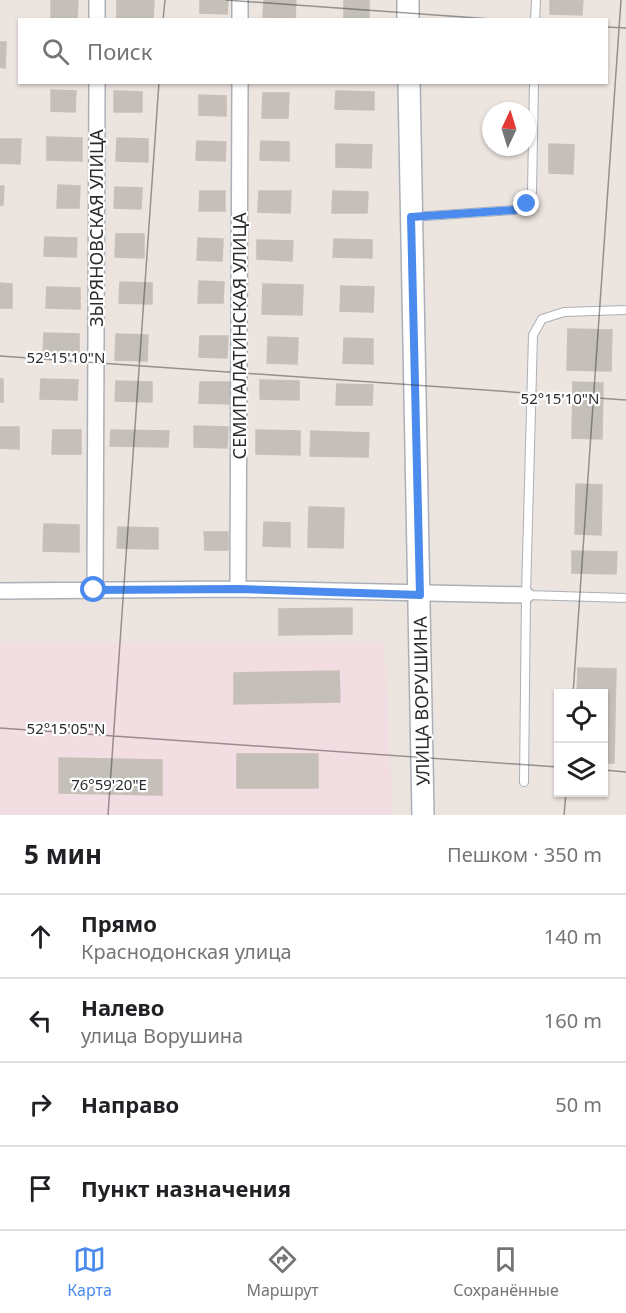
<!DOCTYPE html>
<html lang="ru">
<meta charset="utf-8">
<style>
body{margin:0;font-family:"Noto Sans",sans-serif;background:#f2f2f2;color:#202124}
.controls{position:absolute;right:18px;bottom:18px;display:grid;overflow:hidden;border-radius:0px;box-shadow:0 2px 4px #0004}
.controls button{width:54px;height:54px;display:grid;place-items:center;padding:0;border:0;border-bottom:2px solid #e0e0e0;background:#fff;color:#202124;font:30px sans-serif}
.compass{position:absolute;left:482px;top:102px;width:54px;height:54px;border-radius:50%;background:#fff;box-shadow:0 2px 4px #0004;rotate:4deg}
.stop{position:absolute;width:18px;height:18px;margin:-14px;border:4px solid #4b8bed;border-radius:50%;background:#fff}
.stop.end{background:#4b8bed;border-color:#fff;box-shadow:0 2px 6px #0008}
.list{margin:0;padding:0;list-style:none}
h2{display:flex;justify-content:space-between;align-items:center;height:78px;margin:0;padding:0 24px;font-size:26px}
h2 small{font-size:20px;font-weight:400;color:#757577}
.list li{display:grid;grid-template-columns:39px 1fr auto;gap:18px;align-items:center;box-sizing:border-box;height:84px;padding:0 24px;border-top:2px solid #e0e0e0}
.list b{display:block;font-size:22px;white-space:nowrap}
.list p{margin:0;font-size:20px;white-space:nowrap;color:#757577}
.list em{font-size:20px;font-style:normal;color:#757577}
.icon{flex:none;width:33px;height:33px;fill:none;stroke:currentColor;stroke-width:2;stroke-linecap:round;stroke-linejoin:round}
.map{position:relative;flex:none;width:626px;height:815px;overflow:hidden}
.search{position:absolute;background:#fff;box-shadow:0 2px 4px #0004;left:18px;right:18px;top:18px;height:66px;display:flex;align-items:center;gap:15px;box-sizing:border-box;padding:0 21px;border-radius:0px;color:#757577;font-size:22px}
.sheet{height:414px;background:#fff}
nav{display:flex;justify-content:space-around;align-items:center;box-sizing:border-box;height:84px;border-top:2px solid #e0e0e0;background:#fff;font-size:16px;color:#757577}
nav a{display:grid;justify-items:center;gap:3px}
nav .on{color:#4b8bed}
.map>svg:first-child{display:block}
</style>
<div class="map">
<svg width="626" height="815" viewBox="0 0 626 815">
<rect width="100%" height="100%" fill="#ece4df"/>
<!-- medical -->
<path fill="#f2dde2" d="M0,642H384L393,815H0Z"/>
<!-- building -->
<path fill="#c5bfba" stroke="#c8bfb8" stroke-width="1.5" d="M51,0H78L77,20H51Z
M117,0H154L153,20H117Z
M200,0H228L227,14L200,13Z
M264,0H296L295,18L263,17Z
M344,0H369V20H344Z
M550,0H583L582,15L550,14Z
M0,42H6L5,68L0,67Z
M51,90L76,91L75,112L51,111Z
M114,91L142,92V112H114Z
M336,91L374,92V110L335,109Z
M263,93H289L288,118H262Z
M199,95L226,96V116L199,115Z
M47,137L82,138V161L47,160Z
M117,138L148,139V162L116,161Z
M0,139H21L20,164L0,163Z
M197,141L226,142L225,161L196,160Z
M261,141L289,142V161L260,160Z
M336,144L372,145L371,168L336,167Z
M549,144L574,145L573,174L549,173Z
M58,185L80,186L79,208H57Z
M0,186H4L3,205H0Z
M115,187L142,188L141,209L114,208Z
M200,191H225V211H199Z
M259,191H291L290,213L258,212Z
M333,191L368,192L367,213H332Z
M116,234H144V258L115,257Z
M45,237L77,238L76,257L44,256Z
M198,238L223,239L222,261L197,260Z
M334,239L372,240V258L333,257Z
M257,240L293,241L292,261L257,259Z
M199,281L224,282L223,303H198Z
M120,282L152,283V304L119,303Z
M0,283L12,284V308H0Z
M263,284L303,285L302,315L262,314Z
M341,286L374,287L373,312L340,311Z
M47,287L80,288V309L46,308Z
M568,329L612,330L611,371L567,370Z
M44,333L79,334V357L43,356Z
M116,334L148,335L147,361L115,360Z
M200,336H228L227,358L199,357Z
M268,337L298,338L297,364L267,363Z
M344,338L373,339V364L343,363Z
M0,379H3V402H0Z
M41,379L78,380L77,400L40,399Z
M260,380L299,381V400L260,399Z
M116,381L152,382V402L115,401Z
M200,382H230V404L199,403Z
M573,382L603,383L602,439L572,438Z
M337,384L373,385L372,405H336Z
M194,426L228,427L227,448L194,447Z
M0,427H19V449L0,448Z
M53,430H81V454H52Z
M111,430L169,431L168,447L110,446Z
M256,430L300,431V455L256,454Z
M311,431L369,433L368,457L310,456Z
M576,484L602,485L601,535L575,534Z
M309,507L344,508L343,548L308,547Z
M264,522L290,523V547L263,546Z
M44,524L79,525V552L43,551Z
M118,527L158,528V549L117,548Z
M204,532H228V550H205Z
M572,551L617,552L616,574L572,573Z
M352,608V634L279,635V609Z
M578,668L616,669L614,763H604V694H577Z
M339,671L340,702L234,704V673Z
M237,754H318V788H237Z
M59,758L162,760V795L59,793Z"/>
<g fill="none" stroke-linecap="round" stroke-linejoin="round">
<!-- lane casing -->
<g stroke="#abb0b7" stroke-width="10">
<path id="lane" d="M535,20L536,0
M413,217L514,210L527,204L532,192L534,82
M526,595L626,598
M524,782L526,595L533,335L542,319L564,312L626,310"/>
</g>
<!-- street casing -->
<g stroke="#abb0b7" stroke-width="18">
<path id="street" d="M97,20V0
M240,20V0
M238,589L240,82
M95,590L97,82
M0,591L238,589L526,595"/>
</g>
<!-- secondary casing -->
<g stroke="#abb0b7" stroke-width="24">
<path id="secondary" d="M408,0V20
M409,82L423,815"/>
</g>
<!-- lane -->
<use href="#lane" stroke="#fff" stroke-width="8"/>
<!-- street -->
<use href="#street" stroke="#fff" stroke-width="15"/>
<!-- secondary -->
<use href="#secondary" stroke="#fff" stroke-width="21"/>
</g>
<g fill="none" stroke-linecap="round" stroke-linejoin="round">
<!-- route -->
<path stroke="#4b8bed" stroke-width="8" d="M94,590L238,589L420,595L411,217L514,210L527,204"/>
</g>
<!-- ticks -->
<path fill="none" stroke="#2b2b2b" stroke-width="1.5" stroke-opacity="0.45" d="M226,0L505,20M163,20L165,0M606,27L626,28M0,356L626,400M573,694L621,0M0,728L558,767M604,770L626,772M108,815L159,82M564,815L566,792"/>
<g text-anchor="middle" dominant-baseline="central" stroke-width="4.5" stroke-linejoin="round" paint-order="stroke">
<!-- street labels -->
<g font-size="18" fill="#2b2b2b" stroke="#fff">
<text transform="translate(96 228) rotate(-90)">ЗЫРЯНОВСКАЯ УЛИЦА</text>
<text transform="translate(239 336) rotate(-90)">СЕМИПАЛАТИНСКАЯ УЛИЦА</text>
<text transform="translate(421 701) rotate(-91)">УЛИЦА ВОРУШИНА</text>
</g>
</g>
<g font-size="15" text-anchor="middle" fill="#2b2b2b" stroke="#fff" stroke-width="4.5" stroke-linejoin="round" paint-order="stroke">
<text x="66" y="363">52°15'10"N</text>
<text x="560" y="404">52°15'10"N</text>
<text x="66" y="734">52°15'05"N</text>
<text x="109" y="790">76°59'20"E</text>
</g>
</svg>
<div class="controls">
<button><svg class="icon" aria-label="locate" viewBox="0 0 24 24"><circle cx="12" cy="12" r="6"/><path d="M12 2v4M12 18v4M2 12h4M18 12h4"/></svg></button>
<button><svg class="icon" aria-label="layers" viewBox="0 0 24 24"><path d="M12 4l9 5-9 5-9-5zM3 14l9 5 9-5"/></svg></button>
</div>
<svg class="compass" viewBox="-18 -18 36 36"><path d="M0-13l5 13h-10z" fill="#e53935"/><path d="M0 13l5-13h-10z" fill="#757577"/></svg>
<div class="stop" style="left:94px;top:590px"></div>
<div class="stop end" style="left:527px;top:204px"></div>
<div class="search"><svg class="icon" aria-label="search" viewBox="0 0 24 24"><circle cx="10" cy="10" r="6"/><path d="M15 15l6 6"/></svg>Поиск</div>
</div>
<section class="sheet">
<h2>5 мин<small>Пешком · 350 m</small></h2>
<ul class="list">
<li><svg class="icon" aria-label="ahead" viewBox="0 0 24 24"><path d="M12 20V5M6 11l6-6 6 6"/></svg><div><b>Прямо</b><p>Краснодонская улица</p></div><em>140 m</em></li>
<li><svg class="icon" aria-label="left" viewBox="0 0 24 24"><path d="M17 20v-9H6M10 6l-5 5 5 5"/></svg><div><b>Налево</b><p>улица Ворушина</p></div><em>160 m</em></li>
<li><svg class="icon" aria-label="right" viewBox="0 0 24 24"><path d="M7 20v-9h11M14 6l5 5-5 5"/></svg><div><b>Направо</b></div><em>50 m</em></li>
<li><svg class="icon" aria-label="arrive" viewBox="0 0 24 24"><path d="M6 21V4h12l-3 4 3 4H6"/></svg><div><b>Пункт назначения</b></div></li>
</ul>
</section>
<nav>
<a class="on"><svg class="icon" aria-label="map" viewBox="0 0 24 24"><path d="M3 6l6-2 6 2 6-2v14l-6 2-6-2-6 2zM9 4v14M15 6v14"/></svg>Карта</a>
<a><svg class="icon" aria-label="directions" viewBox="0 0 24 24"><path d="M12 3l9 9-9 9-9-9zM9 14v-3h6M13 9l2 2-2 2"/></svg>Маршрут</a>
<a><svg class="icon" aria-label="saved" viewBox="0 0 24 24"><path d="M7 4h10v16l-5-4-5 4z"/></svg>Сохранённые</a>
</nav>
